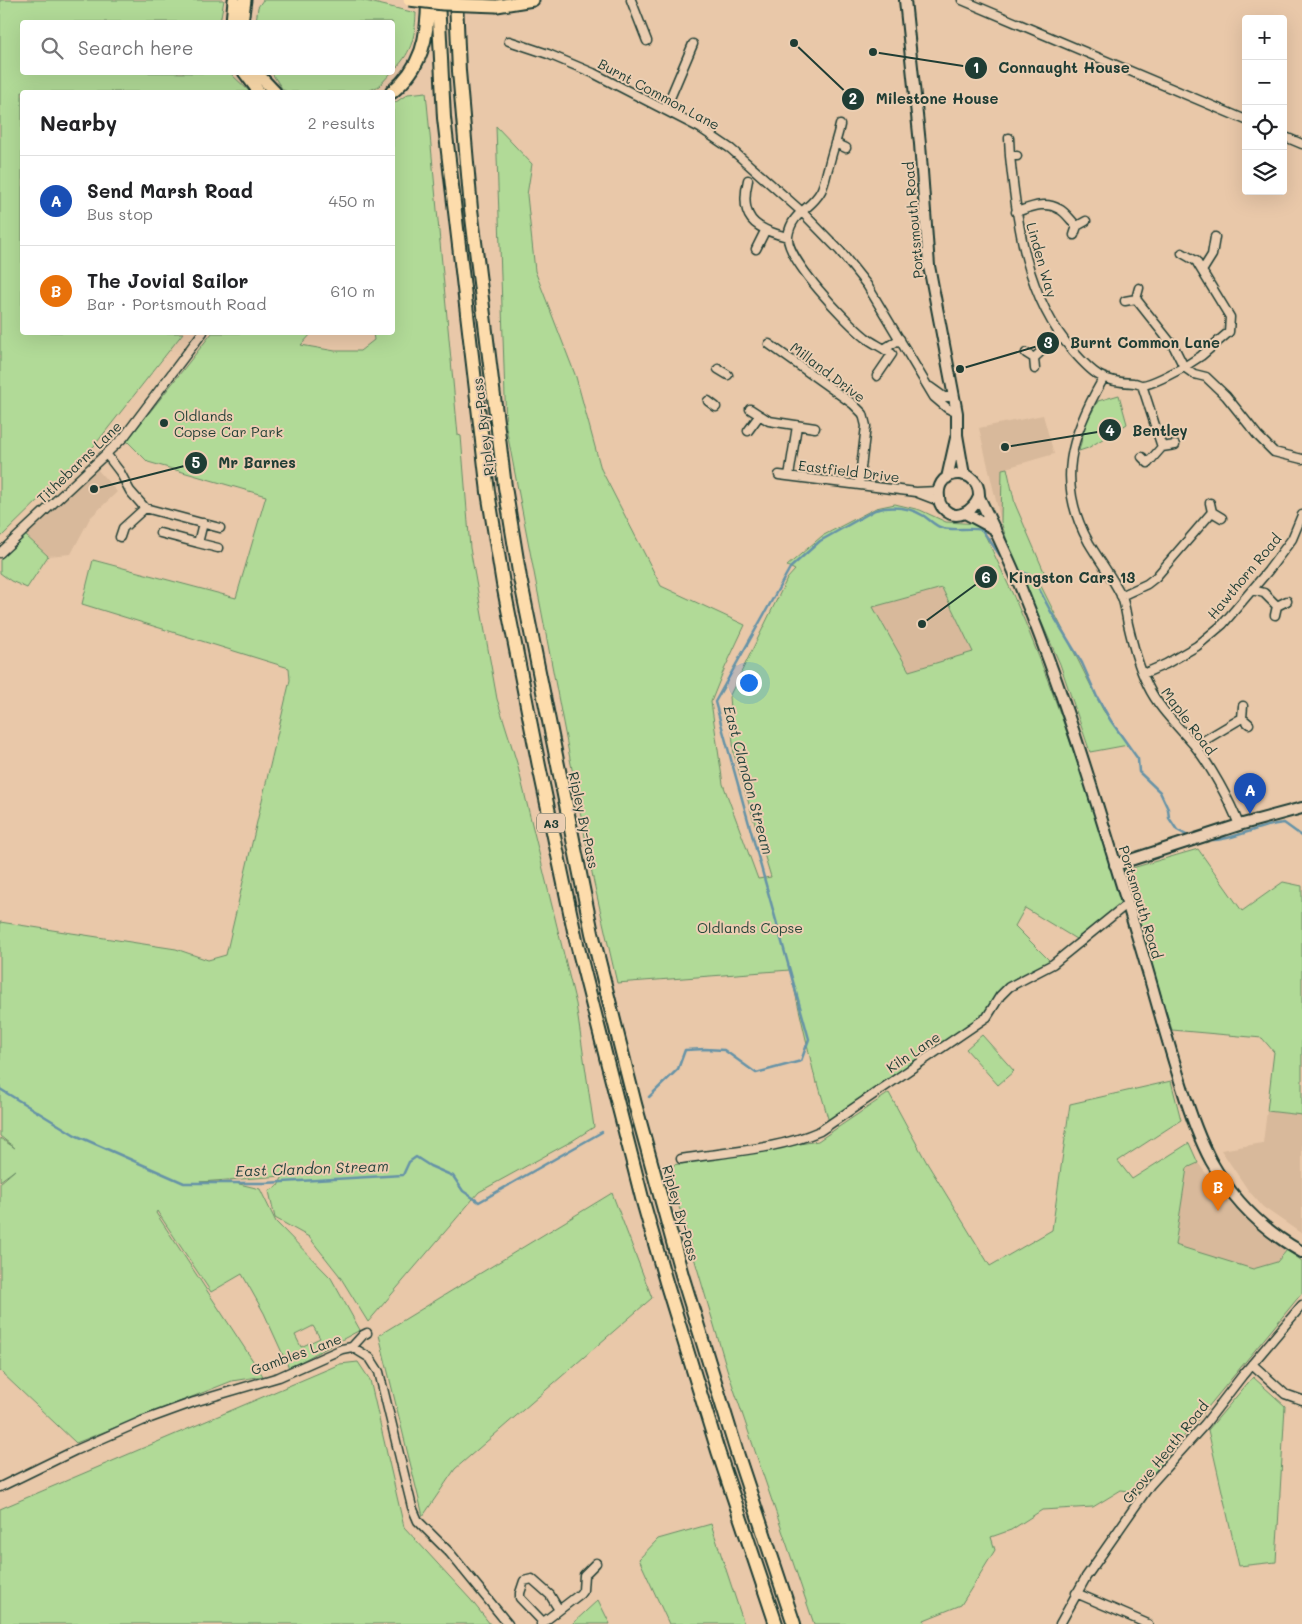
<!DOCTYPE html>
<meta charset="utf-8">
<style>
body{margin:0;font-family:Mali,sans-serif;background:#f6f6f6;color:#202124}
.controls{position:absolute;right:15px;top:15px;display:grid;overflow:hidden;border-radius:5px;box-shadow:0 5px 20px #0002}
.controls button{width:45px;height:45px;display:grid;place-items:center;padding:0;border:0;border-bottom:1px solid #e0e0e0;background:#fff;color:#202124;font:25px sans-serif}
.you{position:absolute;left:748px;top:682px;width:18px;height:18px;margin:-12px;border:4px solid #fff;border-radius:50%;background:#1a73e8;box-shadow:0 0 0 8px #1a73e833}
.badge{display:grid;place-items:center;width:32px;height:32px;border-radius:50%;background:#ea580c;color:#fff;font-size:16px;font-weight:700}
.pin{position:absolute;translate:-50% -41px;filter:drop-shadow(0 1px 2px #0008)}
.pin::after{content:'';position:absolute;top:26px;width:18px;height:15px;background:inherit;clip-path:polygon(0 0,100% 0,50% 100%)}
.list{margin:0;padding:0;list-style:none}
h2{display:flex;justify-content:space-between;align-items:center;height:65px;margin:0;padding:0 20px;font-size:21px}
h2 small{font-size:16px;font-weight:400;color:#757577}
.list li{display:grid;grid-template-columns:32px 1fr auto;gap:15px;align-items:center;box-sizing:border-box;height:90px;padding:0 20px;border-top:1px solid #e0e0e0}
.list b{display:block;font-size:19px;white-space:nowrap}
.list p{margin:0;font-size:16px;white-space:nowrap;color:#757577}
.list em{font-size:16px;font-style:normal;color:#757577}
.icon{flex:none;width:28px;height:28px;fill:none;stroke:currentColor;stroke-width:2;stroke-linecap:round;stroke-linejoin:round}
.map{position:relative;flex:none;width:1302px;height:1624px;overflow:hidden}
.search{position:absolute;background:#fff;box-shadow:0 5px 20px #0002;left:20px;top:20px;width:375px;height:55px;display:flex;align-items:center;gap:12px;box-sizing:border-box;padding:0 18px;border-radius:5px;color:#757577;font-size:19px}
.panel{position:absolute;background:#fff;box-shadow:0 5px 20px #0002;left:20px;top:90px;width:375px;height:245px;border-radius:5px}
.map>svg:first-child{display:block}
</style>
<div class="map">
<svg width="1302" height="1624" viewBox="0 0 1302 1624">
<rect width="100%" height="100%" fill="#e9c8a9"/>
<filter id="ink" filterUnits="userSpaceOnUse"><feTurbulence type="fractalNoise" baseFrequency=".02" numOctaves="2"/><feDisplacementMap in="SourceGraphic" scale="10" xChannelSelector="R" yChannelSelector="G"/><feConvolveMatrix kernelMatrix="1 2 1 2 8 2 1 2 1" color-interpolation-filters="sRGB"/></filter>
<g filter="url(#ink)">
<!-- built -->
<path fill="#d8b99b" d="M1043,415L1054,454L1002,469L1001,522L979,428Z
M97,469L117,492L90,518L71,554L48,556L25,535Z
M942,588L973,652L909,671L873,607Z
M1267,1111L1302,1115V1234L1263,1207L1248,1190L1221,1150L1263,1143Z
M1198,1163L1227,1201L1287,1250L1277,1262L1251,1270L1175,1245L1187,1168Z"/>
<!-- green -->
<path fill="#b1da97" stroke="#688c66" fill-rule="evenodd" d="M0,0H224L220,22H22V72L230,73L250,92H22V332L183,333L94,446L0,538Z
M263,0H361L416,13C415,39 411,54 392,72V22H256L258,7Z
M271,72H392L379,86L366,92H288L283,90Z
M426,92L458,435L461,436L470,548L497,699L517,763L576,1004L594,1127L572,1141L479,1192L368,1322L339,1275L309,1237L275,1218L269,1191L278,1186L283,1176L200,1182H231L260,1189L276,1222L331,1278L360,1330L289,1368L264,1313L242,1274L211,1292L157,1211L156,1213L263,1376L232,1381L76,1443L0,1371V1183L15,1170L0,1181V1138L15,1148L0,1136V922L176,949L208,960L226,955L290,680L289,668L82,604L93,560L236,598L266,496L148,462L127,441L212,333H312L301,345L335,351H360L374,340L373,333L392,332L393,104L408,94ZM313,1326L320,1338L301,1347L295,1335Z
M496,126L532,164L527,195L535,271L576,377L601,469L661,586L745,625L723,672L711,702L723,784L758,879L771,877L734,754L729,697L787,579L795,570L787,566L822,536L876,508L895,504L920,510L946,522L980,524C995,557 1011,589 1025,622C1062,713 1094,808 1122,903L1076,939L1025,908L1015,926L1052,963L1020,980L986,1016L829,1122L818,1083H816L790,970L617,983L594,883L506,427ZM942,588L973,652L909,671L873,607Z
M1119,395L1127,424L1088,448L1079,451L1086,423L1098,401Z
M1007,468L1015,504L1045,574L1038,580L1103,710L1128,745L1090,752L1060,664L1011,553L1001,522L1002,469Z
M25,535L48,556L27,588L11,581L0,573V560Z
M1198,849L1242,911L1283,882L1302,886V1115L1267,1111L1274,1052L1262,1038L1172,1030L1122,871Z
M982,1035L1014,1071L998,1085L966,1049Z
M1171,1081L1181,1120L1118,1161L1132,1179L1189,1143L1198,1163L1187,1168L1175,1245L1253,1269L1277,1262L1287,1250L1302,1261V1293L1138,1492L1121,1490L1093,1507L1042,1510L1011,1530L991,1537L995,1550L961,1605L924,1620L926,1624H814L727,1369L667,1166L818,1141L889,1093L927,1163L990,1266L1052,1230L1070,1104Z
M612,1193L652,1298L455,1469L423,1516L379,1335Z
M358,1362L370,1380L404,1527L471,1600L490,1624H0V1509L340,1364Z
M1253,1377L1285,1406L1276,1562L1239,1566L1208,1430Z
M711,1524L744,1624H669L639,1559L658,1539Z
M598,1600L610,1624H572Z"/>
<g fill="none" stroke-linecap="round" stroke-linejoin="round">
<!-- stream -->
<path stroke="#6693a7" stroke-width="2.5" d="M1016,570L1035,577L1038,587L1050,610L1082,663L1097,697L1111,721L1138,759L1139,772L1160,792L1168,809L1169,818L1177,830L1190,837
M1205,840C1232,842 1257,825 1284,823L1302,836
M0,1089L75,1135L184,1183H265L403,1175L409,1162L416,1157L430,1166L453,1176L463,1191L479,1202L602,1132
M649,1097L678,1069L685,1050L705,1049L724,1050L756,1073L801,1061L809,1039L715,702L790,568L820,541L875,510C891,506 909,507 924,516C930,520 936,527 943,528C956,531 969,527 982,530L1007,565"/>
<!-- minor casing -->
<g stroke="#1f3d34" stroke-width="11">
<path id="minor" d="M631,0L647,41
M962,0L1246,120
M509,41L548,54L593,73L700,128L731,149L801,211L840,251L867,285L934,397L947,408L957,413
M665,110L693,44
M840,125C837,139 832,152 829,165C826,174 825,183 821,191C811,210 792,211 788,236C785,258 847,323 865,337C871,342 878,345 884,349L900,339
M1283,136L1302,144
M1009,138L1010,156
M835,143L846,148
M1017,156H1010C1017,224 1026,298 1073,351C1094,375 1102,382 1134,383C1137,383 1139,385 1142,385C1150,385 1175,372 1184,367L1194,374L1206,377L1226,396L1258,436L1274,452L1302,459
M748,180C739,217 753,229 788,237
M1016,212C1029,208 1045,200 1059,209C1066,212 1071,221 1077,226
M1074,235L1077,226L1086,221
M756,249L765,231
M1182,253L1196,261L1202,271
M1136,299L1174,347L1184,367L1201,356L1229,332L1230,317L1202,271L1212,255L1215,237
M1125,301L1136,299L1139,288
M769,344L853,404L863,414L866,426L859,485
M1026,353L1034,358L1035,369
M1034,358L1046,347L1061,337
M718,369L728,375
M877,376L892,354L884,349
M1103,379C1071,435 1055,482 1089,543C1099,560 1112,577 1121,595C1125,603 1126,615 1128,624C1133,645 1138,666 1148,686C1159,709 1178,726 1194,745C1210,765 1230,801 1239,825
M1142,385L1162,447
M930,387L944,397H954
M708,401L716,407
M750,409L769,421L815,428
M748,431L759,416
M107,455L120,472L130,491L145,508L220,528
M1142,457L1148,463L1162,447L1175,445
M779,475L916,492L938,491
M789,476L797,426
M918,493L939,501
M1212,512L1222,518
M160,533L198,543L203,523
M120,537L123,528L145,508
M198,543L218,548
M0,553L124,437L203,332
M1252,590L1264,593L1277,606
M1121,596L1147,584L1156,577L1212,512L1210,503
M1275,615L1277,606L1287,601
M1143,674L1166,664L1197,646L1223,624L1268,571L1292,539L1302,515
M1243,706L1242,718L1249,724
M1195,746L1242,718
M681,1159C726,1152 777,1150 820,1131L987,1017L1000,996L1009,987L1053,964L1127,904
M352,1347L363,1335L367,1333
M1252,1364L1285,1394L1302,1400
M0,1487L76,1450L142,1421L194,1402L279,1377L342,1349L352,1347L370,1358L379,1372L412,1507L418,1521L450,1553L508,1624
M1076,1593L1148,1624
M543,1622L520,1598V1593L524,1581L532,1579L550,1595L559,1610
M541,1624L580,1594L583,1590L584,1575L596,1563
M1060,1624L1086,1577L1150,1485L1205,1424L1242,1376L1302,1305"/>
</g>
<!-- secondary casing -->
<g stroke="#1f3d34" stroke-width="14">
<path id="secondary" d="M905,0L920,144L929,266L954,397L957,413V435L964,475
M947,478L956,438
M979,497C973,511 956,523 943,508C940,505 939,501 939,497C935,467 981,466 979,497C995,530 1011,562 1024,596C1069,706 1102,821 1137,935C1152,984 1165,1034 1181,1084C1189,1110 1198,1137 1211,1161C1233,1200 1264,1231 1302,1252
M965,513L995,529
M1115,865L1239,825L1302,808"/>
</g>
<!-- primary casing -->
<g stroke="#1f3d34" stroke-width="15">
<path id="primary" d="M497,6L533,0
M232,22L234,0
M242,22L245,0
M244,72L259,92
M256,72L275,92"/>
</g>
<!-- trunk casing -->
<g stroke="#1f3d34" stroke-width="16">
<path id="trunk" d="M438,0L444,118L488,492L503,584L539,766L576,940L642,1198L666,1282L718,1451L776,1624
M456,0L459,71L471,209L505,487L520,578L592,933L635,1104L682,1275L738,1456L794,1624
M392,92C422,67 428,38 428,0"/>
</g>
<!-- minor -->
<use href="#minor" stroke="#ebceb2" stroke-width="8"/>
<!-- secondary -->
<use href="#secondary" stroke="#ebceb2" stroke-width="10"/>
<!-- primary -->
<use href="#primary" stroke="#fddcac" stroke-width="11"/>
<!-- trunk -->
<use href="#trunk" stroke="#fddcac" stroke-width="12"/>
<!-- primary-bridge casing -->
<g stroke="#1f3d34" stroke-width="15" stroke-linecap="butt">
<path id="primary-bridge" d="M409,0L443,4L497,6"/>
</g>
<!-- primary-bridge -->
<use href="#primary-bridge" stroke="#fddcac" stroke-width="11"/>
</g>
</g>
<!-- markers -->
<circle fill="#1f3d34" stroke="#ebceb2" stroke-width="2" cx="164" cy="423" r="5"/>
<g text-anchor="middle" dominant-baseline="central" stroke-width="4" stroke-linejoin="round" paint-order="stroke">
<!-- shield labels -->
<rect fill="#ebceb2" stroke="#5c685a" stroke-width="1" x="537" y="813.5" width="28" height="19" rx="4"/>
<g font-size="12" font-weight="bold" fill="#1f3d34">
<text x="551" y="823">A3</text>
</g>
<!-- street labels -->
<g font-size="14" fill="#1f3d34" stroke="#ebceb2">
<text transform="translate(659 94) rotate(28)">Burnt Common Lane</text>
<text transform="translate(913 220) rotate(-95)">Portsmouth Road</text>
<text transform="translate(1042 260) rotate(74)">Linden Way</text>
<text transform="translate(828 372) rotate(37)">Milland Drive</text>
<text transform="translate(483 427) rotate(-97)">Ripley By-Pass</text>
<text transform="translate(79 462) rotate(-44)">Tithebarns Lane</text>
<text transform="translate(849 471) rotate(7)">Eastfield Drive</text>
<text transform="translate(1244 576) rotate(-50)">Hawthorn Road</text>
<text transform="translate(1189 721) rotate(53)">Maple Road</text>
<text transform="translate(584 820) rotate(78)">Ripley By-Pass</text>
<text transform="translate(1141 902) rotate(73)">Portsmouth Road</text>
<text transform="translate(913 1052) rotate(-34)">Kiln Lane</text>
<text transform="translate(681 1213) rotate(74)">Ripley By-Pass</text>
<text transform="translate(296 1354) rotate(-20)">Gambles Lane</text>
<text transform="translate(1165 1452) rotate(-51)">Grove Heath Road</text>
</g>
<!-- poi labels -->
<g font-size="14" fill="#1f3d34" stroke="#ebceb2" text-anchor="start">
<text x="174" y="415">Oldlands<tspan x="174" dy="16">Copse Car Park</tspan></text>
</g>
<!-- park labels -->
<g font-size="14" fill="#264539" stroke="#ebceb2">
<text x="750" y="927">Oldlands Copse</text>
</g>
<!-- water labels -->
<g font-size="15" font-style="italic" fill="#25443e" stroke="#ebceb2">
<text transform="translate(749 780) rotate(75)">East Clandon Stream</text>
<text transform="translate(312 1168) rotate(-2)">East Clandon Stream</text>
</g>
</g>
<!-- callouts -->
<path fill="none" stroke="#1f3d34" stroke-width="2" d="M873 52L976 68M794 43L853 99M960 369L1048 343M1005 447L1110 430M94 489L196 463M922 624L986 577"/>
<g fill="#1f3d34" stroke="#ebceb2" stroke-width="2">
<circle cx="873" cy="52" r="5"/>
<circle cx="794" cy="43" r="5"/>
<circle cx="960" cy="369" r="5"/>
<circle cx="1005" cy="447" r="5"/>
<circle cx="94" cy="489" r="5"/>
<circle cx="922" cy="624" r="5"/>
<circle cx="976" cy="68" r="12"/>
<circle cx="853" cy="99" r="12"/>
<circle cx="1048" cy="343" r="12"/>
<circle cx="1110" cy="430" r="12"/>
<circle cx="196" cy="463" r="12"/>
<circle cx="986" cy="577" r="12"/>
</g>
<g font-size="15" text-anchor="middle" font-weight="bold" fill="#fff">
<text x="976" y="73">1</text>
<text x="853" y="104">2</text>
<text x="1048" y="348">3</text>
<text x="1110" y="436">4</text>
<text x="196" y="468">5</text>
<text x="986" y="583">6</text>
</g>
<g font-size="15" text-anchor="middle" font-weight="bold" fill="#1f3d34" stroke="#ebceb2" stroke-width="4" stroke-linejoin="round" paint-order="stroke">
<text x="1064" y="73">Connaught House</text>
<text x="937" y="104">Milestone House</text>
<text x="1145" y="348">Burnt Common Lane</text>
<text x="1160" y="436">Bentley</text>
<text x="257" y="468">Mr Barnes</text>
<text x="1072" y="583">Kingston Cars 13</text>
</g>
</svg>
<div class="controls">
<button>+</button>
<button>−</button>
<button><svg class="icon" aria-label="locate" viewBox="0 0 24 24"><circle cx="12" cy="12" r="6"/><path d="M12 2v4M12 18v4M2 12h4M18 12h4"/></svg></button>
<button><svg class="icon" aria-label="layers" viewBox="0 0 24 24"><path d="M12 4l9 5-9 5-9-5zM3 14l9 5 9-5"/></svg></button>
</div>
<div class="you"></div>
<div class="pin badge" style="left:1250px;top:814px;background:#1a4fb4">A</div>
<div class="pin badge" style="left:1218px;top:1211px;background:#e8710a">B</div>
<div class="search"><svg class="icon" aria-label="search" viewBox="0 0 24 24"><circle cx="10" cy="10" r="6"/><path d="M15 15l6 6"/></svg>Search here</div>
<section class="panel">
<h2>Nearby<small>2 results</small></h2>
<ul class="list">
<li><span class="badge" style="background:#1a4fb4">A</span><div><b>Send Marsh Road</b><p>Bus stop</p></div><em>450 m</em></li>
<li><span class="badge" style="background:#e8710a">B</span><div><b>The Jovial Sailor</b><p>Bar · Portsmouth Road</p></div><em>610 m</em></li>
</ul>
</section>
</div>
